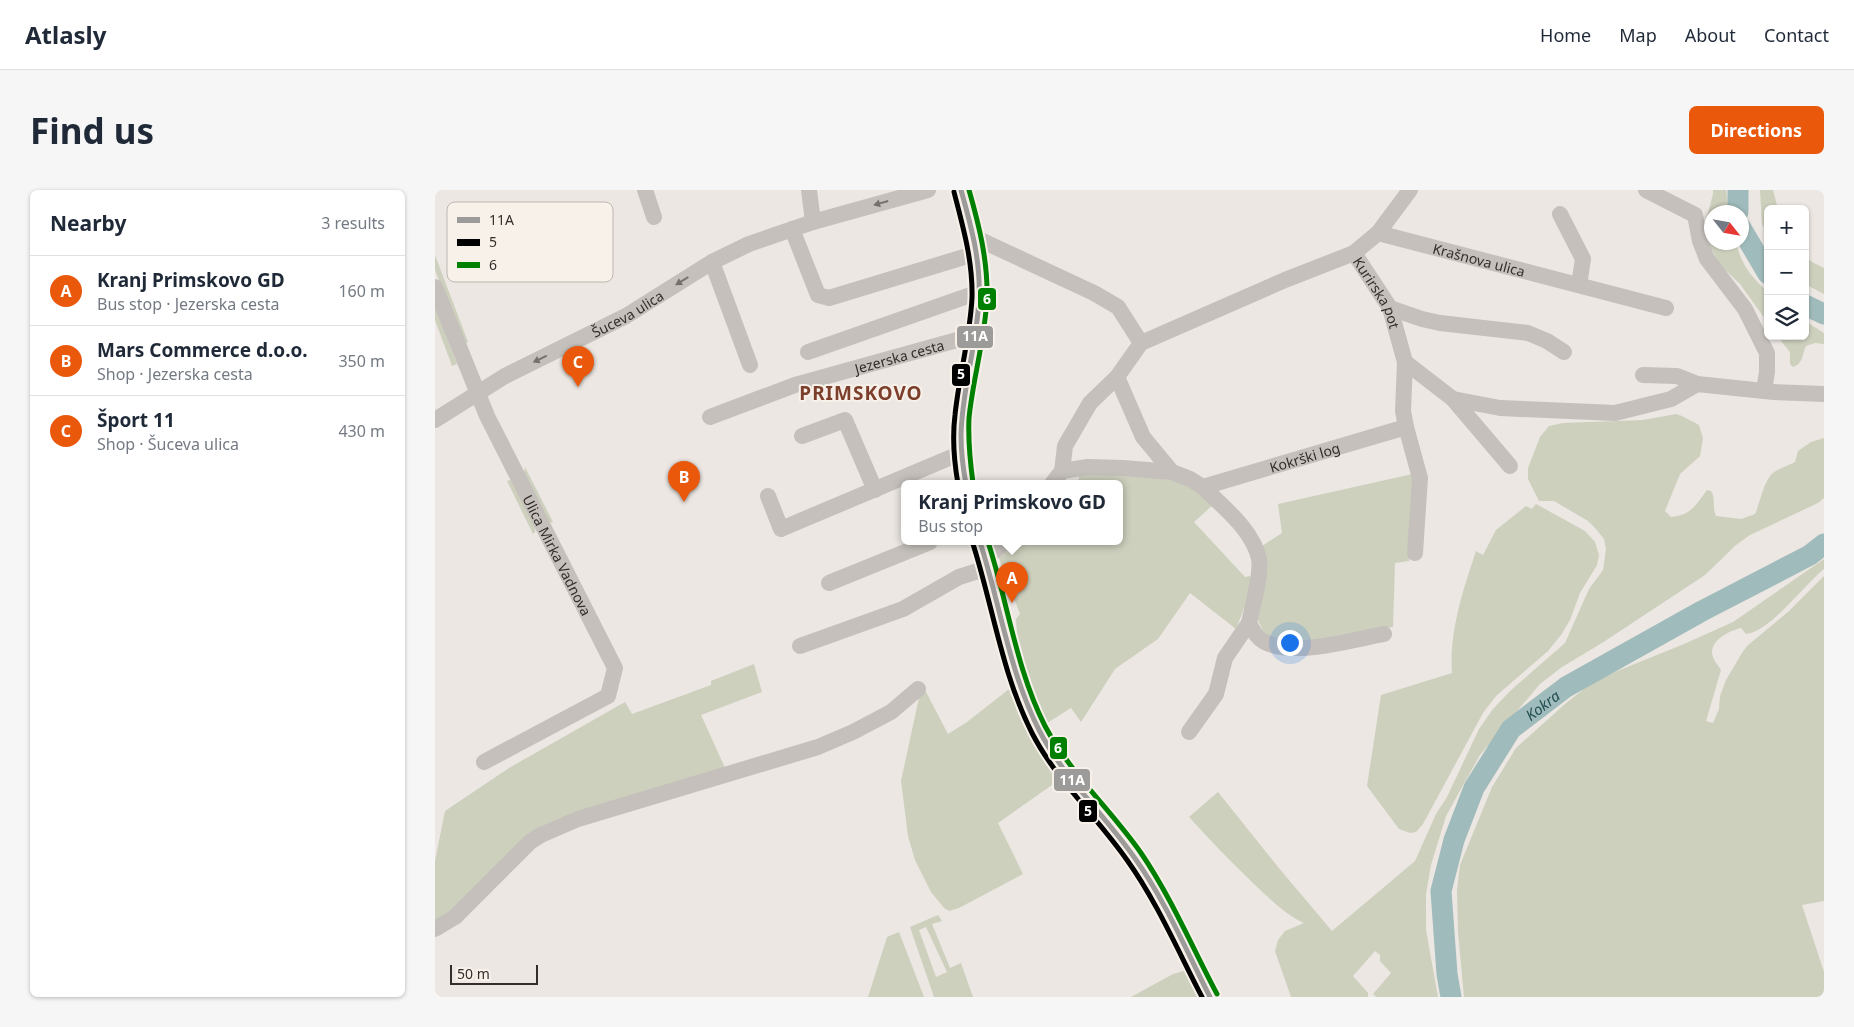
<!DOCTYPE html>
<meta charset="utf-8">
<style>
body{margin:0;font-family:"Noto Sans",sans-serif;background:#f6f6f7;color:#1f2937}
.controls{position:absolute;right:15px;top:15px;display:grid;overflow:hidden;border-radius:8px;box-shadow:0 1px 4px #0004}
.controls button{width:45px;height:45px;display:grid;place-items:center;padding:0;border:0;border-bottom:1px solid #e0e1e3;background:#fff;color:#1f2937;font:25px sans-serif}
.compass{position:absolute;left:1269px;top:15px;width:45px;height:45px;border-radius:50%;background:#fff;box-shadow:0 1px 4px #0004;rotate:121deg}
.scale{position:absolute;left:15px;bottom:12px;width:88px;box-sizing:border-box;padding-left:5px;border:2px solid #352d29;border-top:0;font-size:14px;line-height:18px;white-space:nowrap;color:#352d29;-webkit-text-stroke:4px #f8f1ea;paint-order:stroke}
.you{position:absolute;left:854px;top:452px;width:18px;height:18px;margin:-12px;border:4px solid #fff;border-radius:50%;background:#1a73e8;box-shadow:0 0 0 8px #1a73e833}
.badge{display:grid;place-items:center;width:32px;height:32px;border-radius:50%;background:#ea580c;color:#fff;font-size:16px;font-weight:700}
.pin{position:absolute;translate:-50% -41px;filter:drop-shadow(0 1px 2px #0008)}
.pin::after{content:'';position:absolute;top:26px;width:18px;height:15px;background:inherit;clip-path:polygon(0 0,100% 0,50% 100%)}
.popup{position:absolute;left:466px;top:290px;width:222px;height:65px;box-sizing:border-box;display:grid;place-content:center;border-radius:8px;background:#fff;filter:drop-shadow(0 1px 4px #0005);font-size:16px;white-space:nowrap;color:#747a83}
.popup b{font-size:19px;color:#1f2937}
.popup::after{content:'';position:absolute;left:50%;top:100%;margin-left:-10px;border:10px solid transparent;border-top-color:#fff}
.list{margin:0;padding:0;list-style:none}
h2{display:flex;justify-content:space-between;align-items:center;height:65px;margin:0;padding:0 20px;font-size:21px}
h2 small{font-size:16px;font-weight:400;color:#747a83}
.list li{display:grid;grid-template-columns:32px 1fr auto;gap:15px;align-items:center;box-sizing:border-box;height:70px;padding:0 20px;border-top:1px solid #e0e1e3}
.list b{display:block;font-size:19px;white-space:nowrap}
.list p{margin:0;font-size:16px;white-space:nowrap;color:#747a83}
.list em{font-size:16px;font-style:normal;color:#747a83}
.icon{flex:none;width:28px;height:28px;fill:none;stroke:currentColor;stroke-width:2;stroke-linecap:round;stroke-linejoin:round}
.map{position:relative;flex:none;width:1389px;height:807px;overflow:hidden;border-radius:8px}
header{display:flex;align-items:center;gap:30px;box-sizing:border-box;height:70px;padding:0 25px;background:#fff;border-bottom:1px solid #e0e1e3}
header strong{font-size:24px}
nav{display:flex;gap:28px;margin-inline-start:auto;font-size:18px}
.intro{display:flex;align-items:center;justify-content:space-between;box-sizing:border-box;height:120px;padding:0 30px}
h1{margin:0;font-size:35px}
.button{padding:12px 22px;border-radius:8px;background:#ea580c;color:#fff;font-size:18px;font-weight:700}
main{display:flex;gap:30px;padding:0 30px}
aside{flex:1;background:#fff;border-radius:8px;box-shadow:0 1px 4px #0004}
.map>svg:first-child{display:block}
</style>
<header>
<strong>Atlasly</strong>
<nav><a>Home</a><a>Map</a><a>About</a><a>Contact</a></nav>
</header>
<div class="intro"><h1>Find us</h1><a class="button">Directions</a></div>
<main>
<aside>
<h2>Nearby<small>3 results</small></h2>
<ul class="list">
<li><span class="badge">A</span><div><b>Kranj Primskovo GD</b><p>Bus stop · Jezerska cesta</p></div><em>160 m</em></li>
<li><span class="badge">B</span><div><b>Mars Commerce d.o.o.</b><p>Shop · Jezerska cesta</p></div><em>350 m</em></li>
<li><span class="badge">C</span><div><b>Šport 11</b><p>Shop · Šuceva ulica</p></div><em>430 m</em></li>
</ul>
</aside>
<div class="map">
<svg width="1389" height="807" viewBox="0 0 1389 807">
<rect width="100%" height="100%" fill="#ece7e2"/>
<!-- green -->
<path fill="#cdd0bd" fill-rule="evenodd" d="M1278,0H1291L1294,22H1276V52L1301,53C1307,75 1315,86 1333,102V133L1305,94L1283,73L1272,48L1270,35L1278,4Z
M1325,0H1338L1343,19H1333V46L1327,34Z
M0,65L33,152L29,154L0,80Z
M1370,66L1377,72L1389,78V104L1370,94Z
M0,115L22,174L17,176L0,130Z
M1370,131L1389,143V154L1380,153L1371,156C1367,165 1368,174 1358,177L1355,174V162L1342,146H1370Z
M1241,224L1247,226L1264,235L1268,248L1265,266L1245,284L1230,321L1236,327C1256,325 1260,316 1272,300L1276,301C1281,309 1277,318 1281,326L1306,329L1320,324C1325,313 1329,290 1338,283C1344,278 1353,276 1360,272L1363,261L1376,252L1389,248V308L1383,313L1315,345L1301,355L1270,385L1167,453L1127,477L1105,494L1045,565L1011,626L996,675L991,704V740L1003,807H941L938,804L956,783L945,771V765L940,761L918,786L933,803V807H856L840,761L843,750L850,741L869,733C849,724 833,707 817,692C795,671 774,649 754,627L783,602L843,677L897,741L980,671L1001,624L1012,607L1044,539L1058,519L1075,501L1130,453L1154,399L1168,380L1171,359L1169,349L1161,339L1153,331L1119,311H1104L1093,289V278L1105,247L1114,236L1128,233L1208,230Z
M90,277L93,283L118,332L113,333L89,283Z
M645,281L736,285L780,313L759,332L810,387L814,386L820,390L801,439L755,403L723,449L680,479L646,532L636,518L612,533L597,499L583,458L581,429L585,424L562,363L575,352H684V294H643Z
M982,283L977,362L974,371L960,373L958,437L860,456L832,448L821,427L827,356L847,343L843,314Z
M75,290H77L100,335V342L98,344L72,291Z
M1101,314L1150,341L1160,352L1164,365L1162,375L1145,403L1135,430L1126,445L1113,461L1061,506L1048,523L988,634L981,642L975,643L964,639L932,596L946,505L1017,483C1014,442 1028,400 1041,361L1048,365L1061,340L1091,316L1097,319Z
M1389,369V379C1370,394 1335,442 1311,444L1306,438C1295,441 1278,448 1277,462C1277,469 1283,475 1286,480L1271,531L1278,533L1284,519L1285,506L1291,490L1307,463L1312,456L1354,421L1389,386V711L1367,715L1389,782V807H1029L1023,742L1022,700L1025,675L1057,597L1081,558L1130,514L1160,490L1249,454L1298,432Z
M319,474L327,502L266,525L291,580L137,628L0,735V671L10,621L74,578L190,512L197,524L276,495V491Z
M578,496C592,531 602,558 627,588L563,633L588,684L524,718L514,721L509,718L496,702L480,670L473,646L466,591L485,503L490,500L513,544L532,532Z
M503,725L507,731L497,734L515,778L526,773L538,807H499L475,737ZM491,737L512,782L501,787L484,740Z
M464,742L489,807H433L452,747Z
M752,780L767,807H696L738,784Z"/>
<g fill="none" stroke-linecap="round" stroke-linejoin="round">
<!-- river -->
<g stroke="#a0bbbb" stroke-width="21">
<path d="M1303,0V22"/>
<path d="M1306,38L1333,84"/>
<path d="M1370,115L1389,124"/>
<path id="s1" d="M1016,807L1012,784L1006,701L1019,650L1039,598L1076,539L1131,497L1267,421L1375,365L1389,354"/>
</g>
<!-- minor -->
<g stroke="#c5c0bb" stroke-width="16">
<path d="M210,0L219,27"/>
<path d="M374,0L378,32"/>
<path d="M526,0C536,36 546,71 544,109C542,154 527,199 526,245C526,262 528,278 531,294"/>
<path id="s2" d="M975,0L943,43L1231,118"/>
<path d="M1211,0L1260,25L1265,51L1272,69L1310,119L1332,163V182L1329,201"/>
<path d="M1125,24L1148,69L1144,95"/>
<path d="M357,39L383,105L394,108L542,63"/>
<path d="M539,47L659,103L683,117L706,153"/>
<path d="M919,63L943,43"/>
<path d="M277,72L315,175"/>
<path id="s3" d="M0,97L52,226L180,478L173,506L49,572"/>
<path d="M955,118L987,129L1005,133L1093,143L1112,151L1129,162"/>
<path d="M373,162L544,102"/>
<path d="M1208,185L1242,186L1262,194"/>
<path d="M682,187L708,247L737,282"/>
<path d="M1018,209L1075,276"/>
<path id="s4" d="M275,227L360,195L540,145"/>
<path id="s5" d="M0,230L70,186L191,126L277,72L314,54L378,32L493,0"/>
<path d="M971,237L985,288L980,363"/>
<path d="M367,246L410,230L440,300"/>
<path id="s6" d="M627,281L653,277L688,278L737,282L755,289L768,297L971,237L968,221L970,172"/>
<path id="s7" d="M617,294L627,281L630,256L655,213L682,187L706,153L850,90L919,63L955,118L970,172L1018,209L1065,218L1180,223L1236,209L1262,194L1339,202L1389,204"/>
<path d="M768,297C788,317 818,340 824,369C827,383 817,418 814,433C817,439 822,448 828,451C857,468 916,450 949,444"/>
<path d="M333,306L346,339L526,263"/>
<path d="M545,352C567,413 573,482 604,540C626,582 660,614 688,651C723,697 748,756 775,807"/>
<path d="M551,368L570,352"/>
<path d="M394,393L495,352"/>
<path d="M365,456L468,419L524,387L543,381"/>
<path d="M754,542L781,504L790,468L814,433"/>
<path d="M0,739L20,727L95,652L106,645L143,629L383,557L418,542L456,522L483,499"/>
</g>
<!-- bus-1 casing -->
<g stroke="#f8f1ea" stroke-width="9">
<path id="bus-1" d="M526,0C536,36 546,71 544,109C542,154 527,199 526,245C526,261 528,278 531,294
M545,352C565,414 574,481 604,540C628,587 669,624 699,667C730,710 751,760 775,807"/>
</g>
<!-- bus-2 casing -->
<g stroke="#f8f1ea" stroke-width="9">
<path id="bus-2" d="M519,2C528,37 538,71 537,108C535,147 524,186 520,225C517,249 519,271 523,294
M538,354C558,417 567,484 597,543C621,590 662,627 692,670C722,712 743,761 767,807"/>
</g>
<!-- bus-3 casing -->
<g stroke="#f8f1ea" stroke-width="9">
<path id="bus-3" d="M534,0C544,35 553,71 552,108C550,149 538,188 534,228C533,250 535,271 538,293
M553,352C573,413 581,479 610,536C635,583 676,620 706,663C736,707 757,757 782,804"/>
</g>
<!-- bus-1 -->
<use href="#bus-1" stroke="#9d9b9a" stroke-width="5"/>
<!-- bus-2 -->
<use href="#bus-2" stroke="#000" stroke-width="5"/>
<!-- bus-3 -->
<use href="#bus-3" stroke="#008000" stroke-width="5"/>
</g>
<!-- one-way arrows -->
<defs><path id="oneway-solid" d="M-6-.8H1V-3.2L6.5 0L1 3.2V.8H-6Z" transform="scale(1.25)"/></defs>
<g fill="#766f6b">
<use href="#oneway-solid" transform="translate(446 13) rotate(164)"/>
<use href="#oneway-solid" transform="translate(247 91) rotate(148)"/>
<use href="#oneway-solid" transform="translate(105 169) rotate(154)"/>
</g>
<g text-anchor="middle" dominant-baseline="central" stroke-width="4" stroke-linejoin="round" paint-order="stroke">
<!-- street labels -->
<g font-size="14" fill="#352d29" stroke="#f8f1ea">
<text stroke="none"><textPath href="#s2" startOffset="158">Krašnova ulica</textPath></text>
<text stroke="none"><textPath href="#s7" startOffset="448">Kurirska pot</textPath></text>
<text stroke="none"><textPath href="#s5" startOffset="220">Šuceva ulica</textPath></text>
<text stroke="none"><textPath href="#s4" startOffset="199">Jezerska cesta</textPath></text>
<text stroke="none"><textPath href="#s6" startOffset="251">Kokrški log</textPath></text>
<text stroke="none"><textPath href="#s3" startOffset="295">Ulica Mirka Vadnova</textPath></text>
</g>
<!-- water labels -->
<g font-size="15" font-style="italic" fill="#234f52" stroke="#f8f1ea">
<text stroke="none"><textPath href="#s1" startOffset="324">Kokra</textPath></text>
</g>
<!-- district labels -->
<g font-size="19" font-weight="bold" letter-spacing="1" fill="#7c3f2b" stroke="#f8f1ea">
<text x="426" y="203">PRIMSKOVO</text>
</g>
</g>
<!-- legend -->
<rect x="12" y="12" width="166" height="80" rx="8" fill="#f8f1ea" stroke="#beb6b0" stroke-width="1"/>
<rect x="22" y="27" width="23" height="6" fill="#9d9b9a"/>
<rect x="22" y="49" width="23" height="7" fill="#000"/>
<rect x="22" y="72" width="23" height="6" fill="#008000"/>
<g font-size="14" fill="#352d29">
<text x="54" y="35">11A</text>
<text x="54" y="57">5</text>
<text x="54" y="80">6</text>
</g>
<g stroke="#f8f1ea" stroke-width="2">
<rect x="542" y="97" width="20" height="24" rx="5" fill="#008000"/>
<rect x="521" y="135" width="38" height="24" rx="5" fill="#9d9b9a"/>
<rect x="516" y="173" width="20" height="24" rx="5" fill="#000"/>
<rect x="614" y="546" width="19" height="24" rx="5" fill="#008000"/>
<rect x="618" y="578" width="38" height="24" rx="5" fill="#9d9b9a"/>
<rect x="643" y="609" width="20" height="24" rx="5" fill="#000"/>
</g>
<g font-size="14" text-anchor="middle" font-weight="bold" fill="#fff">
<text x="552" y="114">6</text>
<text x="540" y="151">11A</text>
<text x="526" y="189">5</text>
<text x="623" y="563">6</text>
<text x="637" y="595">11A</text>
<text x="653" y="626">5</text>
</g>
</svg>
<div class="controls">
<button>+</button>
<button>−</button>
<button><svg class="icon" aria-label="layers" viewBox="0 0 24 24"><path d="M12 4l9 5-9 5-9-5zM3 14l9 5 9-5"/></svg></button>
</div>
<svg class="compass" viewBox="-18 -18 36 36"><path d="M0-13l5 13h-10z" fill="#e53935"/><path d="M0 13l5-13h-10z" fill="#747a83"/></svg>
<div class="scale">50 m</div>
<div class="you"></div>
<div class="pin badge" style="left:577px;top:413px">A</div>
<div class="popup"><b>Kranj Primskovo GD</b>Bus stop</div>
<div class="pin badge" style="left:249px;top:312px">B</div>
<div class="pin badge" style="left:143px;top:197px">C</div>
</div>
</main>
